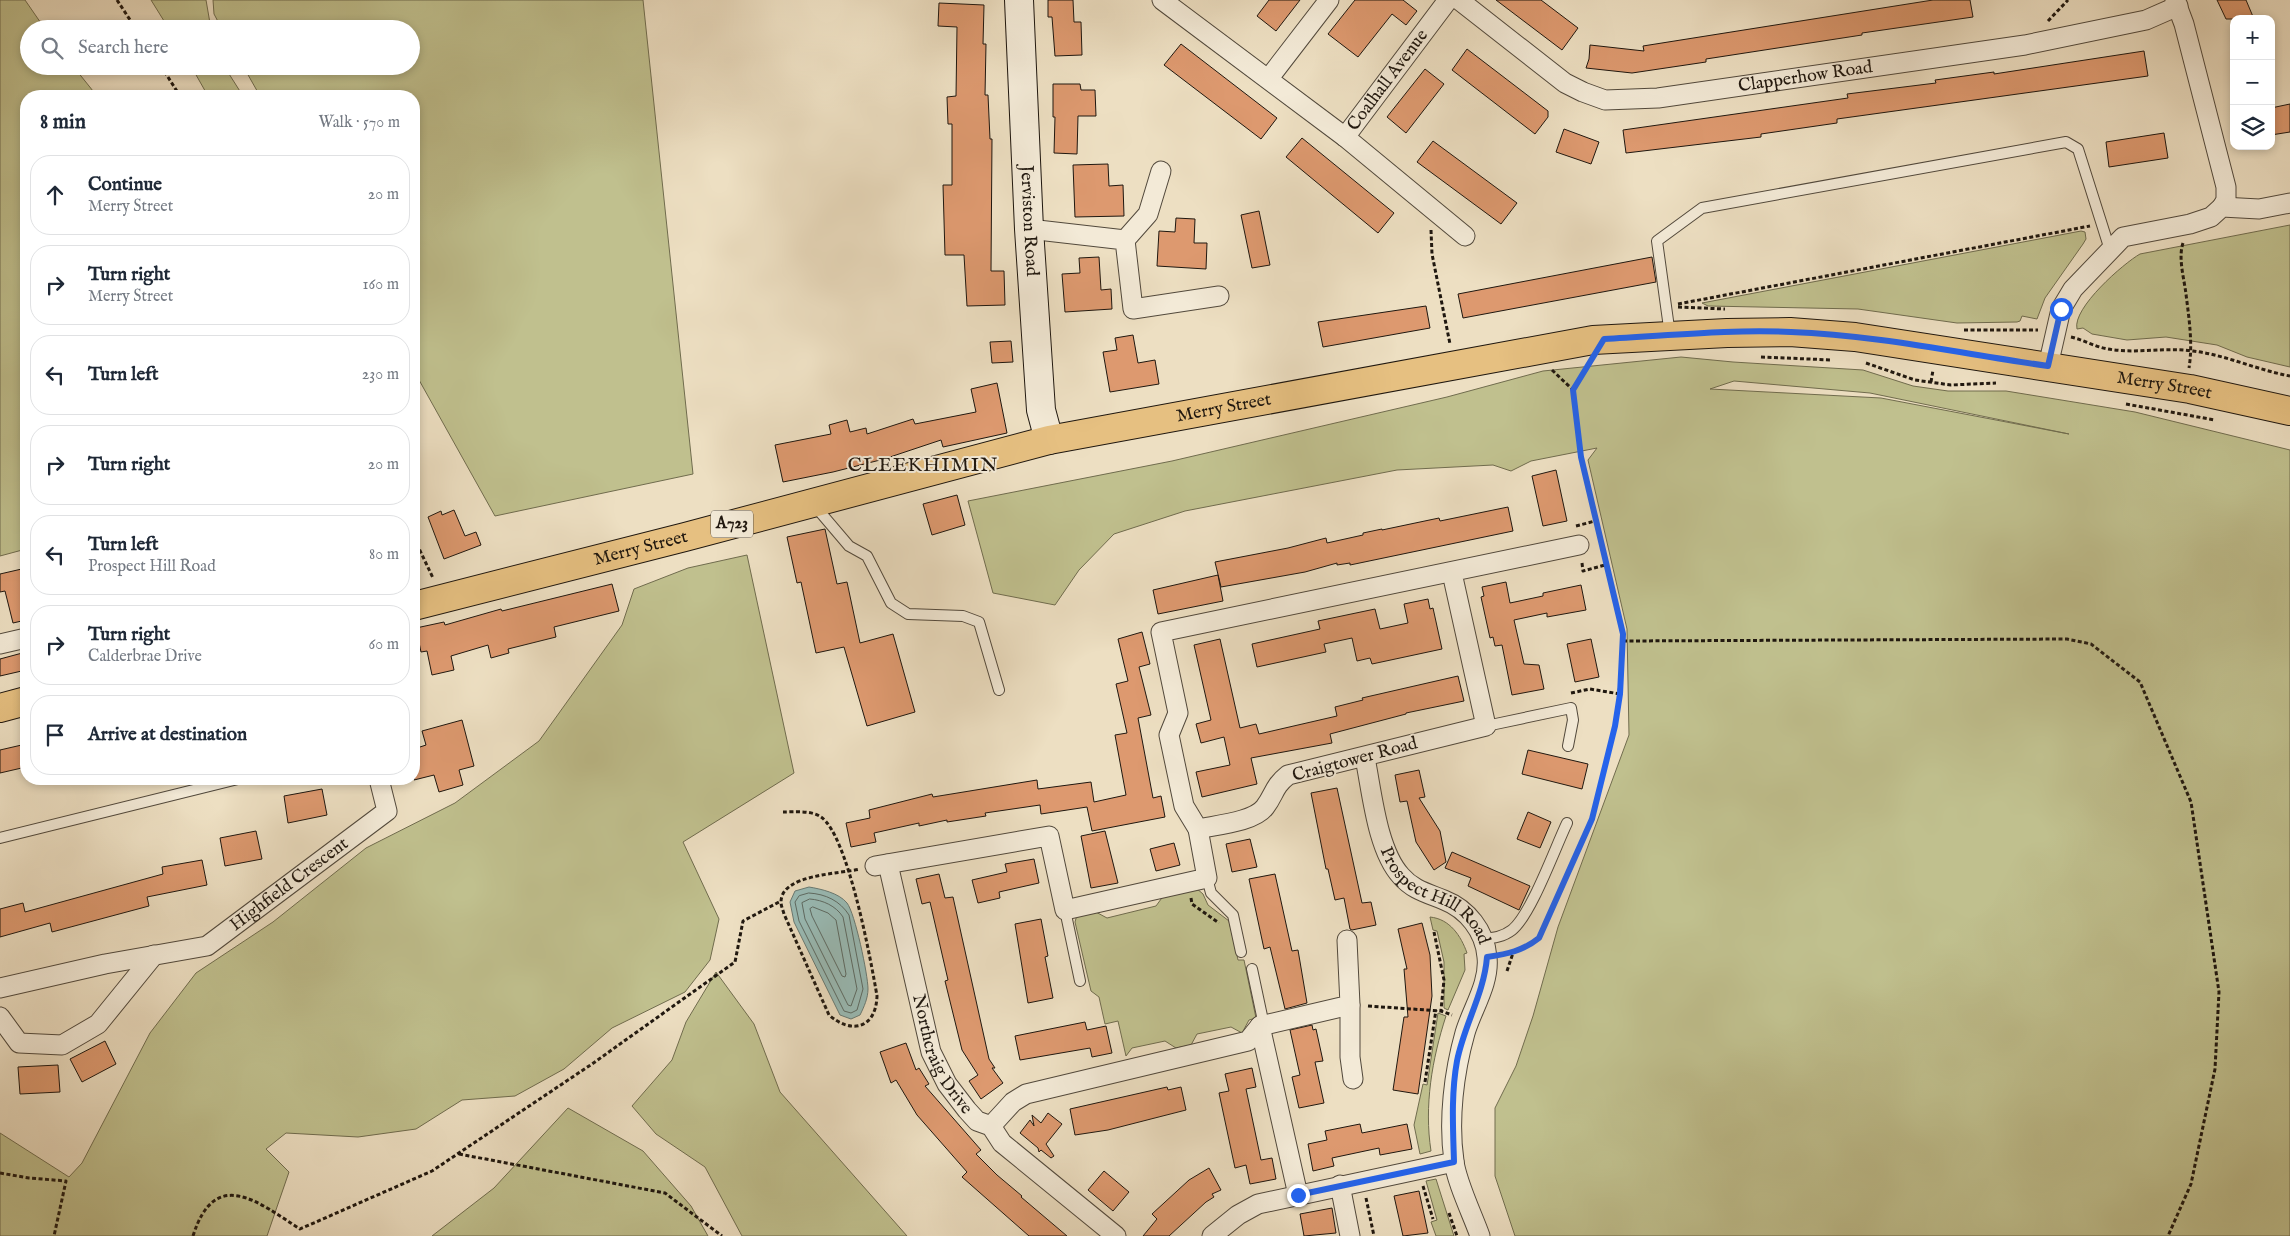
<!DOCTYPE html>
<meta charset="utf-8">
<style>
body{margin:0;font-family:"IM FELL English",serif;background:#f6f6f7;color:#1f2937}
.controls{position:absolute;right:15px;top:15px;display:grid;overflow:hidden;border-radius:10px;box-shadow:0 2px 8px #0003}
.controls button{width:45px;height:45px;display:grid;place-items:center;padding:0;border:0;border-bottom:1px solid #e0e1e3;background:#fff;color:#1f2937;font:25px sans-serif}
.stop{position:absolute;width:15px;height:15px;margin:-11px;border:4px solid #2563eb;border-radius:50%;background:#fff}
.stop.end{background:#2563eb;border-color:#fff;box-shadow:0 1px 5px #0008}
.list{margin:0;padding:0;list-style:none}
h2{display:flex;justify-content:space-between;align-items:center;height:65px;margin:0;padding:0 20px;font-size:21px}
h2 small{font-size:16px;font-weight:400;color:#747a83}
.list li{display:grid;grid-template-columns:32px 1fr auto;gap:15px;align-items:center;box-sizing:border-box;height:80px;margin:0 10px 10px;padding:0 10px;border:1px solid #e0e1e3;border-radius:20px}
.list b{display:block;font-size:19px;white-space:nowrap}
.list p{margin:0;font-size:16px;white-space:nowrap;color:#747a83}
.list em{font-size:16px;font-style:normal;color:#747a83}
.icon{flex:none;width:28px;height:28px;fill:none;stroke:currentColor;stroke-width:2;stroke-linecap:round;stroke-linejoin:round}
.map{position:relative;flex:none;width:2290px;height:1236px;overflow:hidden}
.search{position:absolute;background:#fff;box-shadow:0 2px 8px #0003;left:20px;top:20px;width:400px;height:55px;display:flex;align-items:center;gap:12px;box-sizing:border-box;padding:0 18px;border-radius:28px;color:#747a83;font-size:19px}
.panel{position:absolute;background:#fff;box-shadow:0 2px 8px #0003;left:20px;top:90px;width:400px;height:695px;border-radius:20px}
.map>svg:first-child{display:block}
</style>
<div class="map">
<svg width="2290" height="1236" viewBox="0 0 2290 1236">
<rect width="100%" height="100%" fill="#eddfc2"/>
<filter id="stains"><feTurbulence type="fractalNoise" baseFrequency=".004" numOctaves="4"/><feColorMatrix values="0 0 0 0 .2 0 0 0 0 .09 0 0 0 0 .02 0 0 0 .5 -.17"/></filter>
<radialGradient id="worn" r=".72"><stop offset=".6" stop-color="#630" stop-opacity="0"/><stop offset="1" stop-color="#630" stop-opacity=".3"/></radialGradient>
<!-- green -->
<path fill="#c0c08e" stroke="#706c4e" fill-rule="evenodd" d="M0,0H25L45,29H29V66H73L97,96H26V549L0,556Z
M151,0H206L211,29H169Z
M213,0H643L693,474L495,516L414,371V96H260L243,66H411V29H222L214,14Z
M191,66H224L243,96H208Z
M2290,225V367L2247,357L2217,345L2166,337L2127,340L2092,334L2083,328L2077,329C2072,308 2124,263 2140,254Z
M2081,231L2085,232L2086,239L2083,244L2045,298L2037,319L2022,316L2020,321L2017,322L1957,323L1858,309L1708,306L1702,303Z
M1681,357L1733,362L1863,370L1913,386L1948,391H2006L2135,412L2290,450V1236H1515L1495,1176V1108L1516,1066L1533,1016L1558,927L1629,735L1627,629L1588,460L1597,448L1531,461L1511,471L1493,465L1397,470L1185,511L1114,534L1079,570L1055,605L993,593L968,501L1172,461L1447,397L1543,371ZM1734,381L1870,393L2069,434L1881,398L1710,389Z
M747,555L794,773L683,842L719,919L710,960L685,992L612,1028L564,1069L515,1096L462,1100L416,1129L358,1137L286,1133L266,1149L289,1172L267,1236H0V1133L69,1177L82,1163L150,1033L196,973L273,922L366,848L455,803L539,741L622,625L634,589L688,568Z
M1196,888L1203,894L1208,905L1229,921L1238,960H1244L1256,1018L1249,1020L1242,1033L1231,1027L1197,1034L1191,1045L1176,1048L1165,1041L1132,1048L1126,1056L1118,1021L1105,1024L1099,997L1091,991L1075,922L1077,915L1094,911L1107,918L1156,906L1164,895Z
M1430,917C1450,919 1461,936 1467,953L1464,954L1465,970L1448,1010L1444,1008V962L1437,931L1433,930Z
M716,972L754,1024L780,1092L907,1236H742L705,1167L656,1134L632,1106L672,1060L686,1022Z
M1438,1013L1446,1016C1432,1059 1424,1106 1431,1151L1420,1154L1414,1125L1423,1084L1427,1085Z
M568,1108L643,1151L691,1206L708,1236H432L494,1188Z
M1436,1179L1454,1236H1436L1431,1222L1437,1220L1426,1181Z"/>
<!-- water -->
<path fill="#99bcb7" stroke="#687a74" d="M809,887C821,889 839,893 847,903C855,913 868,975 868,989C868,998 864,1007 860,1015L851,1019L840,1015L794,922L790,902L795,891Z"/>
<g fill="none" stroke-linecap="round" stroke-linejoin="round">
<!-- shore -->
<path stroke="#5c6a63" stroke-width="1" d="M809,893C826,894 840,901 849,915L863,989L857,1010L851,1013L844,1011L799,921L795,902L799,896Z
M810,899C823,900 836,906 843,917L857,989L851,1006L848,1005L805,919L802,903Z
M813,907L828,913L836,920L846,974L845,977L842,976L812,916L810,909Z"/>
</g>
<!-- building -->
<path fill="#dd996f" stroke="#1f170f" d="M1048,0H1073L1074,22H1081L1082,55L1055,56L1052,17H1048Z
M1269,0H1300L1276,31L1257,16Z
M1355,0H1403L1417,11L1406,25L1392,14L1358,57L1328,34Z
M1496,0H1541L1578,28L1562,50Z
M1933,0H1970L1973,17L1862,33V35L1706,59V62L1632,73L1586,68L1589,59L1590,45L1644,51L1643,46Z
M2217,0H2246L2254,19H2226Z
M939,3L984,5L983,44H986L985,95H988L990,139H992L991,271H1004L1005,305L967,306L964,255H945L943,185H952V124H948L947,97L956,96L957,27L938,26Z
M1181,44L1277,118L1261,139L1164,65Z
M1467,49L1548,111V117L1535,134L1452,70Z
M2144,51L2148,76L1837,119V123L1761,134V137L1626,153L1623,130L1848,98L1847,94L1936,83L1935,80L1994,72V74Z
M1425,69L1444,84L1406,133L1387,117Z
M1053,84H1080L1081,90H1095L1096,116H1078L1077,154L1054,153L1055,117H1053Z
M2290,104V132L2271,135V108Z
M1564,129L1599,142L1591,164L1556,152Z
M2164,133L2168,158L2109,167L2106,142Z
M1302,138L1394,213L1378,233L1286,157Z
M1433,141L1517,203L1501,224L1417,162Z
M1108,164L1109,186L1123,185L1124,216L1075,217L1073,165Z
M1259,211L1270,265L1252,268L1241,215Z
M1176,218L1195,219L1194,243H1207L1206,269L1157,266L1159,231L1175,232Z
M1099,257L1101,290L1111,289L1112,309L1065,312L1062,274L1080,273L1079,258Z
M1652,257L1656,282L1463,318L1458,294Z
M1426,306L1430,328L1323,347L1318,322Z
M1133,335L1138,363L1155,360L1159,384L1110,392L1103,352L1117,350L1115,338Z
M1011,341L1013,362L992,363L990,342Z
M997,383L1007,433L943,447L941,440L884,459L833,472L783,482L775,445L831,434L829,425L847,420L850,432L866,428L867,434L913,419L915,424L976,412L971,389Z
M1556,470L1567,521L1543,526L1532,476Z
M957,495L965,525L932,535L923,504Z
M1508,507L1513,531L1350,565V563L1337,565V563L1305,572L1221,587L1215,562L1288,548L1326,538L1327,543L1363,535V533L1382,529V530L1439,518L1440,521Z
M454,510L465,536L476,532L481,545L444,559L428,517L441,511L442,515Z
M825,529L837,584L847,582L860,643L893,634L915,712L867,726L844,647L816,653L801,582L797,583L787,537Z
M26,568V620L13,623L5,591L0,592V574Z
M1218,575L1223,601L1158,614L1153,590Z
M1506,582L1510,603L1543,596V593L1581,585L1586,610L1547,617V613L1514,620L1524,664L1539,665L1544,689L1512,695L1502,645L1495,646L1493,637L1490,638L1481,597L1484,596L1482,587Z
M612,584L619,611L554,627L556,637L508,649L509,653L491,658L488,645L451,656L454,670L432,675L427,651L421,652L416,628L444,622L445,625L501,609L502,611Z
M1428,599L1430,609L1433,608L1442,649L1372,664L1370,658L1357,661L1352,638L1324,644L1326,652L1257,667L1252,644L1320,629L1318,621L1375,609L1380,629L1408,623L1404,604Z
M1142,632L1150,664L1139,667L1151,715L1138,718L1153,798L1161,796L1165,817L1092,831L1087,807L1041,814L1040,805L985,813L986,816L947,822V820L919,826V823L874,833L876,842L851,847L846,823L870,818L869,810L932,794L933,797L1037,780L1038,789L1091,782L1094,802L1126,795L1115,735L1127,733L1116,684L1128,681L1118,639Z
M1220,639L1240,728L1256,724L1259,734L1337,716L1335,707L1363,700L1362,698L1458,676L1464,701L1406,713V714L1330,734L1332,743L1251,758L1257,784L1202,797L1196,772L1230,765L1224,737L1201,743L1196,724L1211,720L1194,645Z
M1591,639L1599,677L1575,682L1567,644Z
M26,652V670L0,676V659Z
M462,720L474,766L459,770L463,785L439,792L434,775L414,780V749L426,745L422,731Z
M26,744V767L0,773V750Z
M1528,750L1588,764L1582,789L1522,774Z
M1419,770L1425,797L1419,798L1440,831L1446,862L1434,870L1416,842L1407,801L1400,802L1395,775Z
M1337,788L1362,903L1371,902L1376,925L1352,930L1350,929L1344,898L1335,900L1328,869H1326L1311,793Z
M322,789L327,815L288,823L284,796Z
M1528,812L1551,822L1540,848L1517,839Z
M256,831L262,859L225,866L220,838Z
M1105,831L1118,883L1091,888L1081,836Z
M1250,839L1257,867L1232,872L1226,844Z
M1174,843L1180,865L1156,871L1150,849Z
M1452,852L1530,886L1519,910L1468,886L1471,878L1445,868Z
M1034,859L1039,883L999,892L1000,898L978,903L972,880L1007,872L1005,864Z
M202,860L207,885L147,897L149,906L52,932L50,923L0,937V909L23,903L25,912L163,874L162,867Z
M939,874L945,898L953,897L989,1059L995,1068H992L1003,1083L981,1099L969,1081L978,1075L962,1050L945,981L948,980L930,902L922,904L916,879Z
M1275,874L1292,951L1298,950L1307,1003L1285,1009L1270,947L1264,949L1249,879Z
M1041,919L1048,956L1045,957L1053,998L1028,1003L1015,924Z
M1422,923L1430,955L1432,996L1418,1094L1393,1090L1404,1017H1408L1404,969H1407L1398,929Z
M1085,1022L1087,1030L1106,1026L1112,1053L1092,1057L1090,1048L1020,1060L1015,1036Z
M1312,1025L1313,1030L1316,1029L1323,1061L1315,1062L1324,1103L1299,1108L1292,1077L1300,1075L1290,1030Z
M105,1041L116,1064L82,1082L70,1059Z
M906,1043L916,1070L919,1068L929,1084L925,1086L981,1150L976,1154L997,1175L1022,1196L1021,1197L1067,1236H1029L962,1177L967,1172L917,1115L896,1080L891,1083L880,1052Z
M58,1065L60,1092L20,1094L18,1067Z
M1252,1068L1256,1087L1246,1089L1261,1160L1272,1158L1276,1179L1250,1184L1246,1165L1235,1168L1219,1093L1229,1091L1225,1074Z
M1167,1087L1168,1090L1181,1087L1186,1110L1108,1130L1075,1135L1070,1109Z
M1048,1113L1062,1124L1046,1144L1054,1156L1051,1158L1041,1150L1039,1152L1038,1148L1020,1133L1030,1120L1034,1126L1032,1115L1041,1123Z
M1360,1124L1362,1133L1407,1124L1412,1149L1380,1155L1379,1148L1332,1158L1334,1166L1313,1171L1308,1144L1327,1140L1325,1131Z
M1209,1168L1221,1190L1212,1194L1214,1197L1206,1202L1169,1236H1143L1157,1219L1152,1214L1189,1180Z
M1104,1171L1129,1192L1113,1211L1088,1190Z
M1419,1191L1428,1233L1403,1236L1394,1196Z
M1332,1208L1336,1233L1304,1236L1300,1214Z"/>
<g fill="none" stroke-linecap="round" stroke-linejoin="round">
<!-- service casing -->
<g stroke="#52493c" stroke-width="12">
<path id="service" d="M1670,335L1657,241L1702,208L2066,142L2078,149L2110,250
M815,506L849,546L867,556L891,603L908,614L963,616L979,622L999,690
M1486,726L1571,708L1573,720L1568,746
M0,838L238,779
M1207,878L1211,893L1233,915L1241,952
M1065,910L1080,981
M1483,939C1493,938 1503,937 1512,930C1531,915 1555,848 1567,823
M1252,969L1262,1016L1260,1026"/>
</g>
<!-- minor casing -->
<g stroke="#52493c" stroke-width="21">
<g id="minor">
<path d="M1162,0L1345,137L1465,236"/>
<path id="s1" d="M1459,0L1565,83L1583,92L1605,100L1658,98L2025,45L2146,20L2178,6"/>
<path d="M2175,0L2184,24L2226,187V200L2222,207"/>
<path d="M1269,78L1329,0"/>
<path id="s2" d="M1345,137L1448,0"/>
<path d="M1029,229L1125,240L1133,309L1219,296"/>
<path d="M1125,240L1148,214L1161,171"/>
<path d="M2048,366L2061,309L2073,289L2123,237L2190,224L2211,217L2222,207L2259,209L2290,203"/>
<path d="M1452,573L1486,726L1288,775C1273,787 1275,794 1265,807C1254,822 1216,825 1198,829L1184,806L1169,735L1178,713L1161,632L1579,545"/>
<path d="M0,644L26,638"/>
<path id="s3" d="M1365,758C1372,792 1377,850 1401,876C1413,890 1427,893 1444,900C1467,909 1485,931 1487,957C1490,983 1472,1009 1465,1033C1454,1072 1448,1120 1454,1161C1456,1181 1473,1216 1480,1236"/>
<path id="s4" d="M888,864L931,1052L947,1084L967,1110L977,1121L991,1126L1002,1143L1116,1236"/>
<path d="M875,866L1049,836L1065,910L1207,878L1198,829"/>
<path id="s5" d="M0,988L105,964L207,946L387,811L379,779"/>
<path d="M1350,1005V1057L1353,1079"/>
<path d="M0,1017L19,1043L62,1045L98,1024L154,955"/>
<path d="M1260,1026L1350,1005L1347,940"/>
<path d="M991,1126L1013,1102L1026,1094L1248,1041L1260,1026L1298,1195"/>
<path d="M1340,1185L1350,1236"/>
<path d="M1212,1236L1238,1215L1258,1204L1454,1162"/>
</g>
</g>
<!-- secondary casing -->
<g stroke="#1f170f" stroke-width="30">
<g id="secondary">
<path id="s6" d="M1019,0L1029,229L1041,410L1049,440"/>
</g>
</g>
<!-- primary casing -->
<g stroke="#1f170f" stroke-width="30">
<g id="primary">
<path id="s7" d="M414,606L685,537L1049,440L1593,340L1727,333L1790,332L1855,337L2190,389L2290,411"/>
<path d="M0,708L26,701"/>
</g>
</g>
<!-- path -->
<path stroke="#1f170f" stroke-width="3" stroke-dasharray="4 2.5" stroke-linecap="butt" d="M117,0L136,29
M2048,21L2068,0
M161,66L180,96
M1431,230L1432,254L1450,344
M2183,243C2178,258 2184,278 2186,294C2189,319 2193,343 2189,368
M1678,304L2090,226
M1678,307L1725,309
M1964,330H2038
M2071,337C2084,340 2095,347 2108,349C2136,354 2164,347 2193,351C2226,355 2257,370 2290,376
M1761,357L1832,360
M1866,363L1915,380L1951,385L1996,383
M1552,370L1573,390
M1931,382L1933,370
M2126,404L2215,420
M1576,526L1595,521
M414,538L433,578
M1582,563L1583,571L1605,565
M1623,641L2067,639L2091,644L2140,682L2191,802L2219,992L2215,1069L2191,1184L2168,1236
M1571,693L1590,689L1620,694
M783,812C794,812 811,810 821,817C848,835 871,961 877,996C876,1028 852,1035 829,1015L784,914C783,910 781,906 781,902C781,874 840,874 860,869
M1191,898L1192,904L1219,923
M1434,932L1444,980L1441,1010
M1505,954C1522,951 1536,944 1544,928L1592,819L1615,726L1622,666L1623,634L1581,457L1573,390L1589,364
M1507,971L1513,953
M1368,1006L1441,1011L1452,1015
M1425,1082L1436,1010
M459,1154L665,1193L722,1236
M0,1173L29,1178L66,1181L54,1236
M1423,1186L1433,1219
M1366,1198L1374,1236
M1449,1213L1457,1236
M193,1236C215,1166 258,1202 300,1229L432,1171L592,1064L735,962L743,921L781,901"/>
<!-- service -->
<use href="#service" stroke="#f3ead7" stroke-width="10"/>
<!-- minor -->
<use href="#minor" stroke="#f3ead7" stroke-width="19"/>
<!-- secondary -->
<use href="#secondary" stroke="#f3ead7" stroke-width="28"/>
<!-- primary -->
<use href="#primary" stroke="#e6c081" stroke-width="28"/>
</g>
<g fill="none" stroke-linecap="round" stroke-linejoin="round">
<!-- route -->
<path stroke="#2563eb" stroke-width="6" d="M1298,1195L1454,1162C1453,1128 1451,1094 1457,1061C1464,1025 1484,994 1487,957C1507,954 1523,951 1539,938L1592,819L1615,726L1620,694L1623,634L1581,457L1573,390L1604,339C1666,336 1729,329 1791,332C1876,335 1963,354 2048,366L2061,309"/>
</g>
<g text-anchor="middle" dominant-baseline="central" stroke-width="4" stroke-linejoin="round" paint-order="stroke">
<!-- shield labels -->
<rect fill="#f3ead7" stroke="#5f564b" stroke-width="1" x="711" y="510.5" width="42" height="27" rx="4"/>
<g font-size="16" font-weight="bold" fill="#1f170f">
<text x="732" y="524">A723</text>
</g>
<!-- street labels -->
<g font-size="18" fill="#1f170f" stroke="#f3ead7">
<text stroke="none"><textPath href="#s1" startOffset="380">Clapperhow Road</textPath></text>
<text stroke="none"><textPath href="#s2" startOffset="71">Coalhall Avenue</textPath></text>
<text stroke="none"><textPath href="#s6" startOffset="221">Jerviston Road</textPath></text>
<text stroke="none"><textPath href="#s7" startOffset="1785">Merry Street</textPath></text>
<text stroke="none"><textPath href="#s7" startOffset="834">Merry Street</textPath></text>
<text stroke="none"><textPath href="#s7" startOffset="234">Merry Street</textPath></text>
<text transform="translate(1355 760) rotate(-15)">Craigtower Road</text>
<text stroke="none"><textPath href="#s5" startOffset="314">Highfield Crescent</textPath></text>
<text stroke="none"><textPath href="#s3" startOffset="164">Prospect Hill Road</textPath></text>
<text stroke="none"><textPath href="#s4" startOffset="199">Northcraig Drive</textPath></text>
</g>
<!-- quarter labels -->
<g font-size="20" letter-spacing="1" fill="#1f170f" stroke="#f3ead7">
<text x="923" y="465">CLEEKHIMIN</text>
</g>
</g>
<rect width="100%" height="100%" filter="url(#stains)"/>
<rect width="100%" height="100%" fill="url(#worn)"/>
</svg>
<div class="controls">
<button>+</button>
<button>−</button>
<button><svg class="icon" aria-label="layers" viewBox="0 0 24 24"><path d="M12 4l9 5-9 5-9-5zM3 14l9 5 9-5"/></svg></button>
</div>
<div class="stop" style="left:2061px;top:309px"></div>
<div class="stop end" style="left:1298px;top:1195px"></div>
<div class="search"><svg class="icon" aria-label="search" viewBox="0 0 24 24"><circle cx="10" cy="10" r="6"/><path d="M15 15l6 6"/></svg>Search here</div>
<section class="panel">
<h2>8 min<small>Walk · 570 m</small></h2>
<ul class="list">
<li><svg class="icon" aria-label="ahead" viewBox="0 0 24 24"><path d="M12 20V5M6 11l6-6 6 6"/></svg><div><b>Continue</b><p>Merry Street</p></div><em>20 m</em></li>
<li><svg class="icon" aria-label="right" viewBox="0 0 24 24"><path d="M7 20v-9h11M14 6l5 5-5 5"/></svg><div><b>Turn right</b><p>Merry Street</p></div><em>160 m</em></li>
<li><svg class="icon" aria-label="left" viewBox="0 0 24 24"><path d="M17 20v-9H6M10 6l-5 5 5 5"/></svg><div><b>Turn left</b></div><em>230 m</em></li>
<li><svg class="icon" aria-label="right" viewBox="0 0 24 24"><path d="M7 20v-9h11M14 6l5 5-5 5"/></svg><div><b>Turn right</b></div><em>20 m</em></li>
<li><svg class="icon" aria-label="left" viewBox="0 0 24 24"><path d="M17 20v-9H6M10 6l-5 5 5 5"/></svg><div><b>Turn left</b><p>Prospect Hill Road</p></div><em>80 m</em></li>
<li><svg class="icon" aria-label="right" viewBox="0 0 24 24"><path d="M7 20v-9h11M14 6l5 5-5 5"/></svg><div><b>Turn right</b><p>Calderbrae Drive</p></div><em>60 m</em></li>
<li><svg class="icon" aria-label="arrive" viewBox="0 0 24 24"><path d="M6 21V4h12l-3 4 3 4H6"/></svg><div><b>Arrive at destination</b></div></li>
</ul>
</section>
</div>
